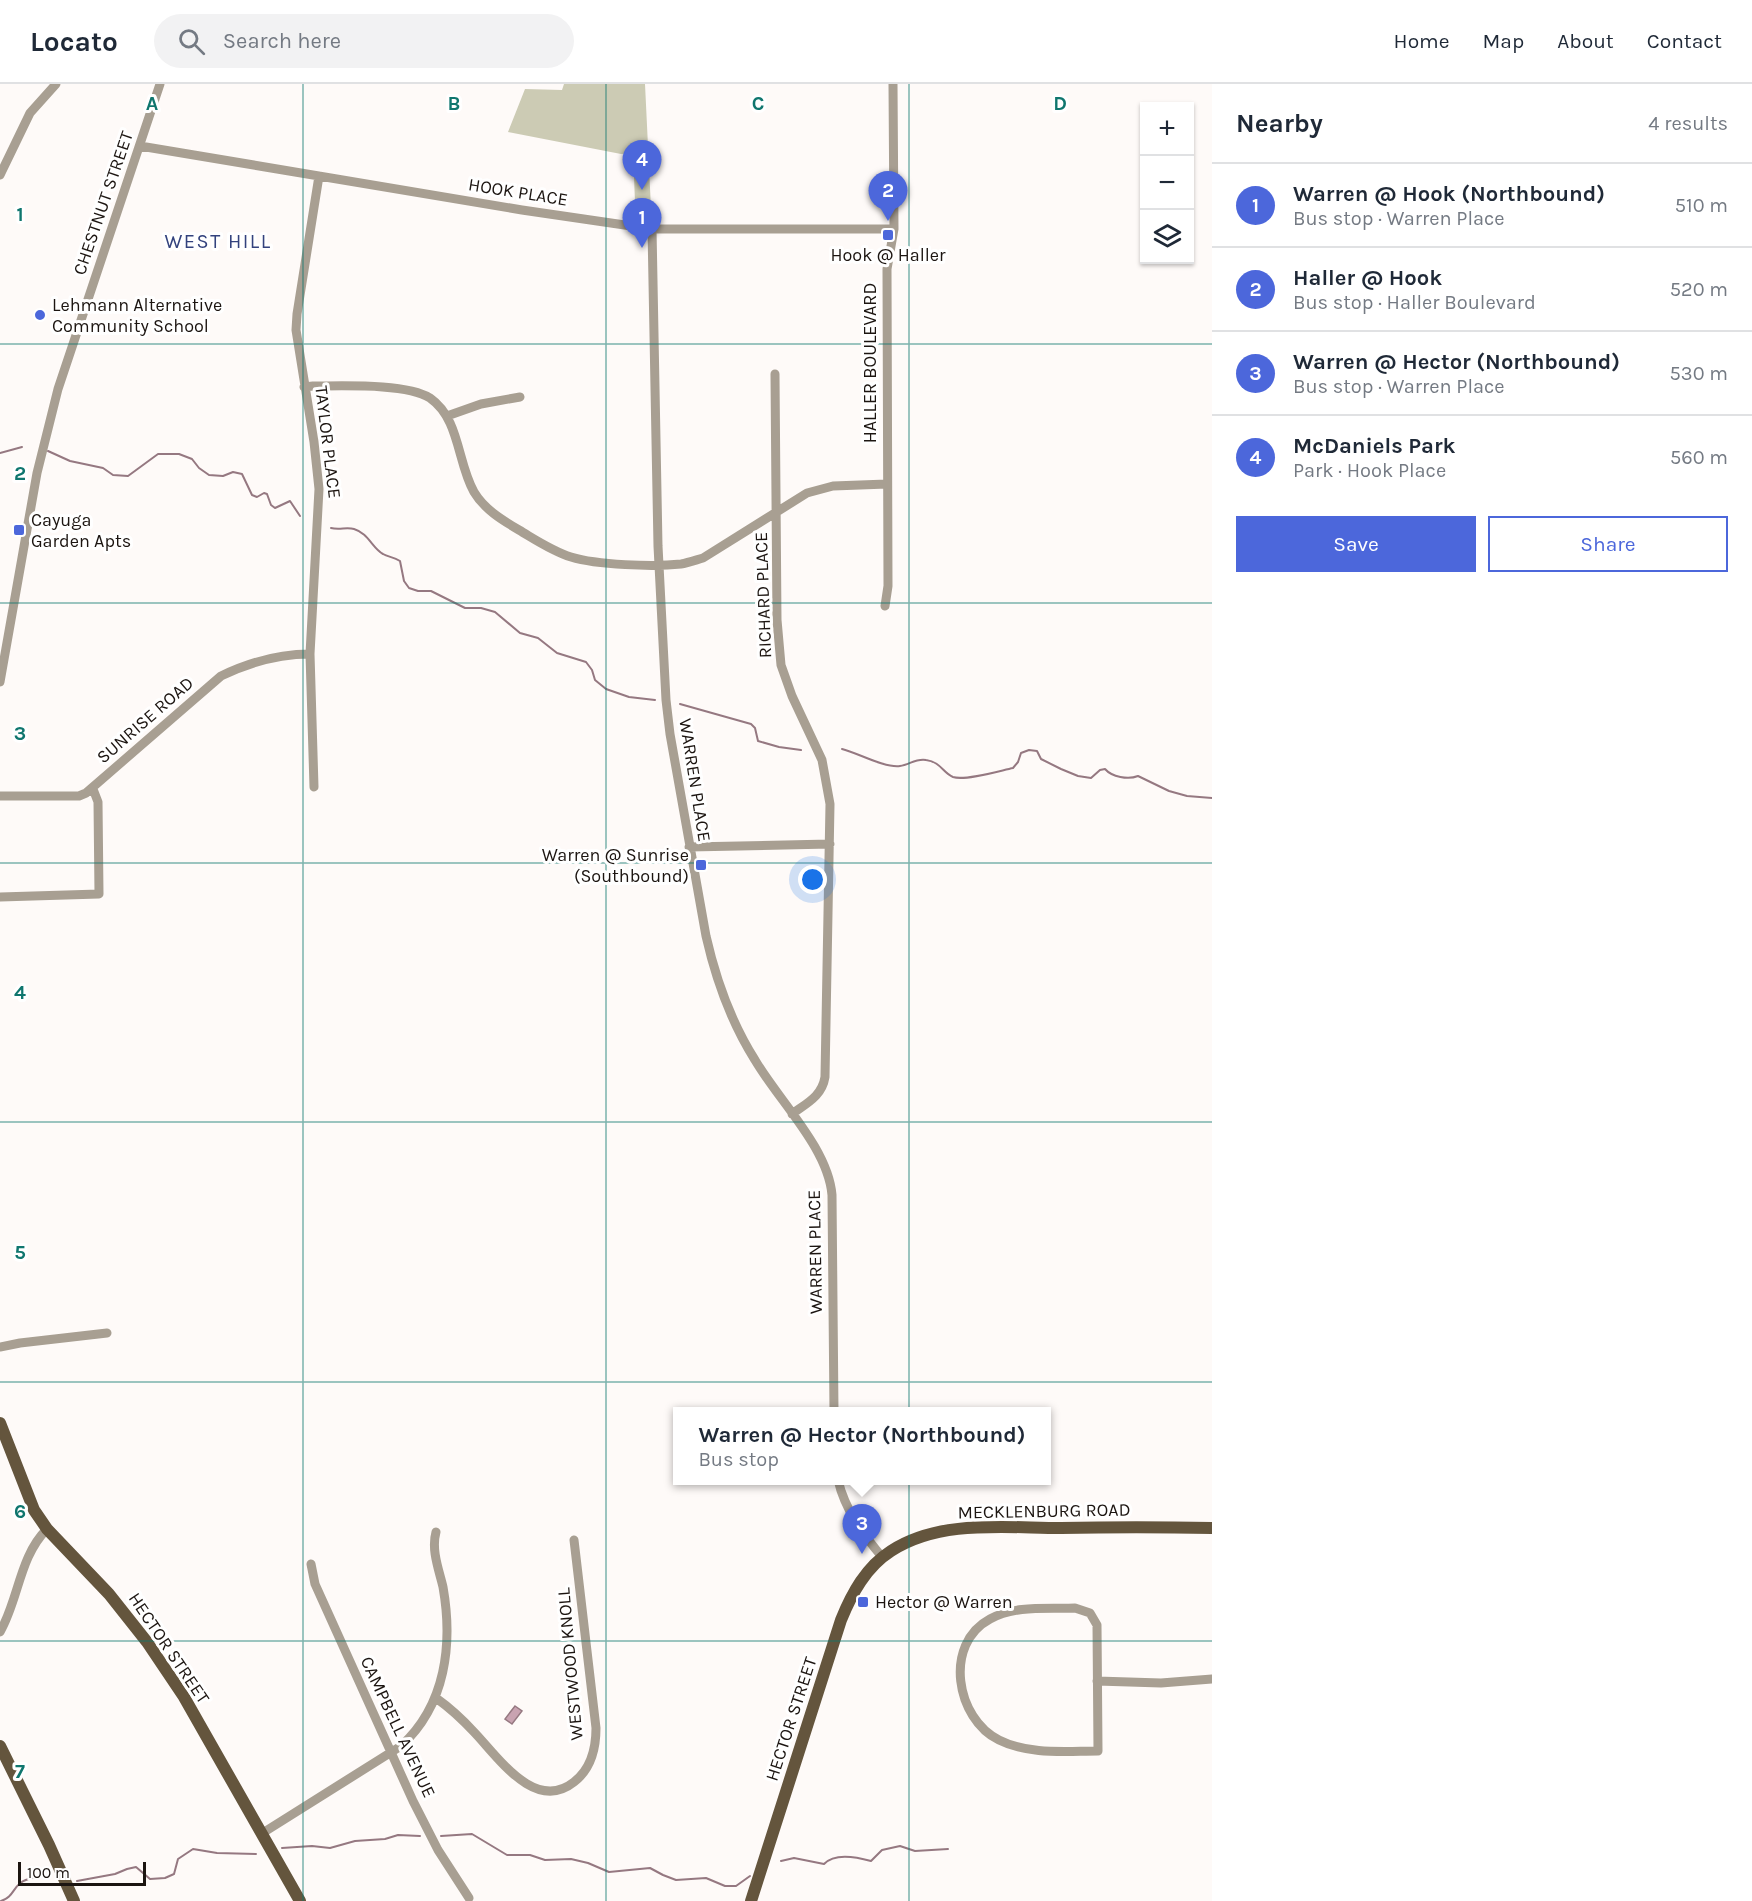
<!DOCTYPE html>
<meta charset="utf-8">
<style>
body{margin:0;font-family:Karla,sans-serif;background:#f2f2f3;color:#1f2937}
.controls{position:absolute;right:18px;top:18px;display:grid;overflow:hidden;border-radius:0px;box-shadow:0 2px 4px #0004}
.controls button{width:54px;height:54px;display:grid;place-items:center;padding:0;border:0;border-bottom:2px solid #e0e1e3;background:#fff;color:#1f2937;font:30px sans-serif}
.scale{position:absolute;left:18px;bottom:15px;width:128px;box-sizing:border-box;padding-left:6px;border:3px solid #1c1511;border-top:0;font-size:16px;line-height:21px;white-space:nowrap;color:#1c1511;-webkit-text-stroke:4px #fff;paint-order:stroke}
.you{position:absolute;left:813px;top:796px;width:21px;height:21px;margin:-15px;border:4px solid #fff;border-radius:50%;background:#1a73e8;box-shadow:0 0 0 9px #1a73e833}
.badge{display:grid;place-items:center;width:39px;height:39px;border-radius:50%;background:#4c67db;color:#fff;font-size:20px;font-weight:700}
.pin{position:absolute;translate:-50% -50px;filter:drop-shadow(0 2px 3px #0008)}
.pin::after{content:'';position:absolute;top:32px;width:21px;height:18px;background:inherit;clip-path:polygon(0 0,100% 0,50% 100%)}
.popup{position:absolute;left:673px;top:1323px;width:378px;height:78px;box-sizing:border-box;display:grid;place-content:center;border-radius:0px;background:#fff;filter:drop-shadow(0 2px 4px #0005);font-size:20px;white-space:nowrap;color:#747a83}
.popup b{font-size:22px;color:#1f2937}
.popup::after{content:'';position:absolute;left:50%;top:100%;margin-left:-12px;border:12px solid transparent;border-top-color:#fff}
.list{margin:0;padding:0;list-style:none}
h2{display:flex;justify-content:space-between;align-items:center;height:78px;margin:0;padding:0 24px;font-size:26px}
h2 small{font-size:20px;font-weight:400;color:#747a83}
.list li{display:grid;grid-template-columns:39px 1fr auto;gap:18px;align-items:center;box-sizing:border-box;height:84px;padding:0 24px;border-top:2px solid #e0e1e3}
.list b{display:block;font-size:22px;white-space:nowrap}
.list p{margin:0;font-size:20px;white-space:nowrap;color:#747a83}
.list em{font-size:20px;font-style:normal;color:#747a83}
.actions{display:flex;gap:12px;padding:18px 24px}
.actions a{flex:1;padding:14px 0;border:2px solid #4c67db;border-radius:0px;text-align:center;font-size:21px;color:#4c67db}
.actions .main{background:#4c67db;color:#fff}
.icon{flex:none;width:33px;height:33px;fill:none;stroke:currentColor;stroke-width:2;stroke-linecap:round;stroke-linejoin:round}
.map{position:relative;flex:none;width:1212px;height:1817px;overflow:hidden}
header{display:flex;align-items:center;gap:36px;box-sizing:border-box;height:84px;padding:0 30px;background:#fff;border-bottom:2px solid #e0e1e3}
header strong{font-size:28px}
nav{display:flex;gap:33px;margin-inline-start:auto;font-size:21px}
.search{width:420px;height:54px;background:#f2f2f3;display:flex;align-items:center;gap:15px;box-sizing:border-box;padding:0 21px;border-radius:33px;color:#747a83;font-size:22px}
main{display:flex}
aside{flex:1;background:#fff}
.map>svg:first-child{display:block}
</style>
<header>
<strong>Locato</strong>
<div class="search"><svg class="icon" aria-label="search" viewBox="0 0 24 24"><circle cx="10" cy="10" r="6"/><path d="M15 15l6 6"/></svg>Search here</div>
<nav><a>Home</a><a>Map</a><a>About</a><a>Contact</a></nav>
</header>
<main>
<div class="map">
<svg width="1212" height="1817" viewBox="0 0 1212 1817">
<rect width="100%" height="100%" fill="#fefaf8"/>
<!-- green -->
<path fill="#cccbb4" d="M564,0H645L652,145L636,142L633,69L621,70L508,48L525,5L562,6Z"/>
<!-- water -->
<path fill="#c9a3b1" stroke="#957881" stroke-width="1.5" d="M515,1622L522,1627L512,1640L505,1635Z"/>
<g fill="none" stroke-linecap="round" stroke-linejoin="round">
<!-- stream -->
<path stroke="#957881" stroke-width="2" d="M48,367L70,377L103,384L113,391L128,392L158,370H179L192,375L199,384L209,391L223,392L233,388L242,390L252,411L257,413L264,409L267,410L271,421L275,424L290,417L300,432
M0,369L22,363
M331,444C339,446 347,443 354,445C368,449 373,465 383,470C388,473 394,473 400,477L404,497L409,504L418,507H431L465,524H481L495,528L520,549L538,554L557,569L586,578L592,586L595,596L606,605L629,613L655,616
M680,620L751,640L755,644L758,657L779,663L801,666
M842,665C858,669 884,684 900,682C909,681 916,674 926,676C941,678 943,689 953,693C965,697 999,687 1013,684L1018,678L1021,669L1029,666L1037,667L1041,675L1061,685L1078,692L1091,694L1100,686L1105,685C1112,693 1128,696 1138,692L1169,707L1187,712L1212,714
M441,1752L472,1750L507,1771H530L545,1776L571,1775L588,1779L609,1788L650,1784L663,1791L676,1796L706,1794L725,1802H736L750,1792
M282,1764L312,1762L330,1764L355,1757L385,1755L398,1751L420,1752
M781,1777L794,1774L824,1780C835,1768 857,1773 871,1777L882,1766L900,1762L915,1767L948,1765
M77,1797L115,1790L127,1785L136,1783L150,1795L165,1794L174,1790L178,1775L193,1765L217,1769L256,1770
M1,1817C17,1812 11,1798 33,1794"/>
<!-- minor -->
<path stroke="#a89f92" stroke-width="9" d="M140,62L522,126L652,145H894
M0,91L30,29L56,0
M652,145L658,462L666,616L670,650L706,852C716,896 731,938 755,976C779,1017 828,1064 832,1111L834,1328
M775,290L777,536L781,581L792,612L822,676L830,720L825,993C822,1012 807,1019 792,1030
M304,303L313,302C342,302 407,299 430,314C460,335 457,378 474,408C484,425 502,436 519,446C536,456 552,467 571,473C597,481 653,483 681,480C688,479 696,476 703,474L807,409L833,402L887,400
M447,332L481,320L520,313
M885,522L888,502L887,185L894,145L893,0
M0,598L37,389L58,305L160,0
M314,703L310,570L319,405L314,358L296,246L297,230L319,92
M0,712H79L86,709L221,592C250,578 278,570 310,570
M689,763L830,760
M0,813L99,810L98,718L93,705
M0,1263L20,1259L107,1249
M838,1396C845,1426 863,1450 882,1473
M311,1480L315,1500L413,1717L438,1766L469,1814
M1075,1524L1090,1529L1097,1541L1098,1667C1065,1667 1029,1671 999,1656C956,1635 943,1560 990,1535C1015,1521 1047,1525 1075,1524Z
M0,1548C19,1515 19,1473 47,1445
M1097,1597L1161,1599L1212,1595
M436,1614C450,1624 462,1635 474,1648C498,1673 535,1729 574,1698C591,1685 596,1665 596,1644L574,1456
M261,1750L401,1662C446,1621 453,1560 443,1503C439,1486 431,1466 436,1448"/>
<!-- major -->
<path stroke="#64553d" stroke-width="12" d="M0,1339L34,1426L47,1445L109,1510L147,1558L184,1613L300,1817
M0,1662L49,1761L74,1817
M751,1817L841,1536C852,1509 866,1483 891,1467C940,1435 1006,1444 1061,1444C1111,1443 1162,1443 1212,1444"/>
</g>
<!-- grid -->
<path fill="none" stroke="#0f766e" stroke-width="1.5" stroke-opacity="0.55" d="M303,0V1817M606,0V1817M909,0V1817M0,260H1212M0,519H1212M0,779H1212M0,1038H1212M0,1298H1212M0,1557H1212"/>
<!-- markers -->
<g fill="#4c67db" stroke="#fff" stroke-width="2">
<rect x="882" y="145" width="12" height="12" rx="3"/>
<circle cx="40" cy="231" r="6"/>
<rect x="13" y="440" width="12" height="12" rx="3"/>
<rect x="695" y="775" width="12" height="12" rx="3"/>
<rect x="857" y="1512" width="12" height="12" rx="3"/>
</g>
<g text-anchor="middle" dominant-baseline="central" stroke-width="6" stroke-linejoin="round" paint-order="stroke">
<!-- street labels -->
<g font-size="18" fill="#1c1511" stroke="#fff">
<text transform="translate(518 108) rotate(9)">HOOK PLACE</text>
<text transform="translate(103 119) rotate(-71)">CHESTNUT STREET</text>
<text transform="translate(870 279) rotate(-90)">HALLER BOULEVARD</text>
<text transform="translate(328 358) rotate(83)">TAYLOR PLACE</text>
<text transform="translate(763 511) rotate(-92)">RICHARD PLACE</text>
<text transform="translate(145 636) rotate(-41)">SUNRISE ROAD</text>
<text transform="translate(695 696) rotate(81)">WARREN PLACE</text>
<text transform="translate(815 1168) rotate(-91)">WARREN PLACE</text>
<text transform="translate(1044 1427) rotate(-1)">MECKLENBURG ROAD</text>
<text transform="translate(169 1564) rotate(56)">HECTOR STREET</text>
<text transform="translate(570 1580) rotate(-95)">WESTWOOD KNOLL</text>
<text transform="translate(791 1635) rotate(-72)">HECTOR STREET</text>
<text transform="translate(398 1643) rotate(65)">CAMPBELL AVENUE</text>
</g>
<!-- poi labels -->
<g font-size="18" fill="#1c1511" stroke="#fff" text-anchor="start">
<text x="888" y="171" text-anchor="middle">Hook @ Haller</text>
<text x="52" y="221">Lehmann Alternative<tspan x="52" dy="21">Community School</tspan></text>
<text x="31" y="436">Cayuga<tspan x="31" dy="21">Garden Apts</tspan></text>
<text x="689" y="771" text-anchor="end">Warren @ Sunrise<tspan x="689" dy="21">(Southbound)</tspan></text>
<text x="875" y="1518">Hector @ Warren</text>
</g>
<!-- neighbourhood labels -->
<g font-size="20" letter-spacing="1.5" fill="#33427d" stroke="#fff">
<text x="218" y="157">WEST HILL</text>
</g>
</g>
<g font-size="20" text-anchor="middle" font-weight="bold" fill="#0f766e" stroke="#fff" stroke-width="6" stroke-linejoin="round" paint-order="stroke">
<text x="152" y="26">A</text>
<text x="454" y="26">B</text>
<text x="758" y="26">C</text>
<text x="1060" y="26">D</text>
<text x="20" y="137">1</text>
<text x="20" y="396">2</text>
<text x="20" y="656">3</text>
<text x="20" y="915">4</text>
<text x="20" y="1175">5</text>
<text x="20" y="1434">6</text>
<text x="20" y="1694">7</text>
</g>
</svg>
<div class="controls">
<button>+</button>
<button>−</button>
<button><svg class="icon" aria-label="layers" viewBox="0 0 24 24"><path d="M12 4l9 5-9 5-9-5zM3 14l9 5 9-5"/></svg></button>
</div>
<div class="scale">100 m</div>
<div class="you"></div>
<div class="pin badge" style="left:642px;top:164px">1</div>
<div class="pin badge" style="left:888px;top:137px">2</div>
<div class="pin badge" style="left:862px;top:1470px">3</div>
<div class="popup"><b>Warren @ Hector (Northbound)</b>Bus stop</div>
<div class="pin badge" style="left:642px;top:106px">4</div>
</div>
<aside>
<h2>Nearby<small>4 results</small></h2>
<ul class="list">
<li><span class="badge">1</span><div><b>Warren @ Hook (Northbound)</b><p>Bus stop · Warren Place</p></div><em>510 m</em></li>
<li><span class="badge">2</span><div><b>Haller @ Hook</b><p>Bus stop · Haller Boulevard</p></div><em>520 m</em></li>
<li><span class="badge">3</span><div><b>Warren @ Hector (Northbound)</b><p>Bus stop · Warren Place</p></div><em>530 m</em></li>
<li><span class="badge">4</span><div><b>McDaniels Park</b><p>Park · Hook Place</p></div><em>560 m</em></li>
</ul>
<div class="actions"><a class="main">Save</a><a>Share</a></div>
</aside>
</main>
